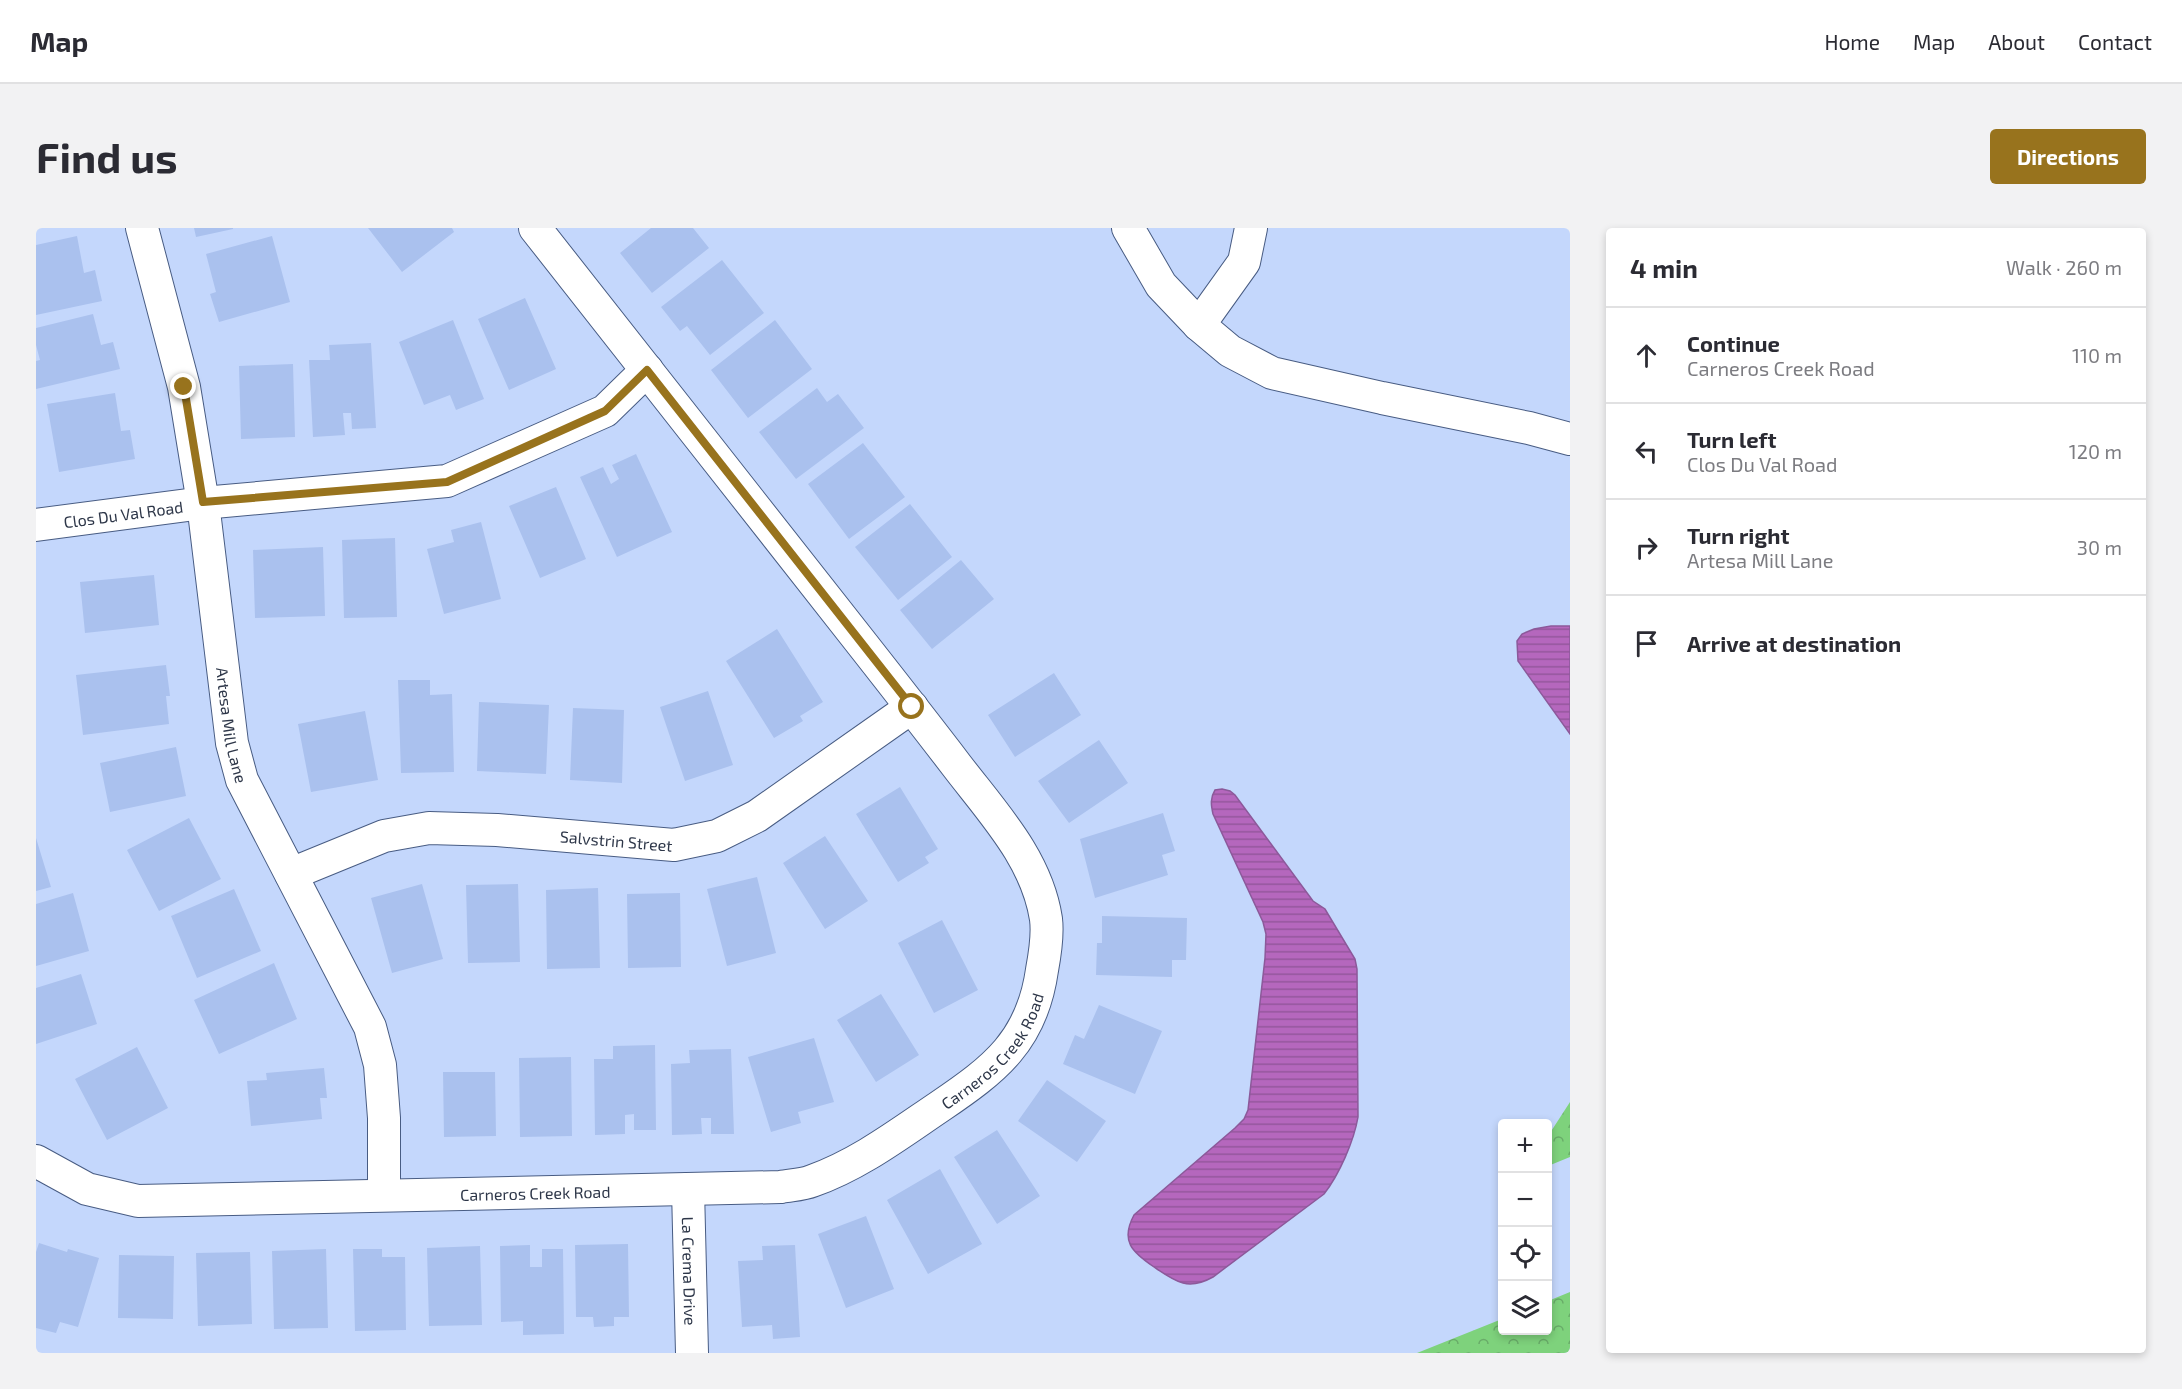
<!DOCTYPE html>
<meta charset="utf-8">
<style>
body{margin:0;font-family:"Exo 2",sans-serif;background:#f2f2f3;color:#2b2b33}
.controls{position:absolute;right:18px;bottom:18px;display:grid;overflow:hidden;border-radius:6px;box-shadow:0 3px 9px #0003}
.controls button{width:54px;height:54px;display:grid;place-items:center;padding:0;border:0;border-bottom:2px solid #e1e1e2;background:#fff;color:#2b2b33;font:30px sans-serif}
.stop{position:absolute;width:18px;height:18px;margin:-14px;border:4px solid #98731d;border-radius:50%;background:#fff}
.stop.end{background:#98731d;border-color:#fff;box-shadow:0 2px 6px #0008}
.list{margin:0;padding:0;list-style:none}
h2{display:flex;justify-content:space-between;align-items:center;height:78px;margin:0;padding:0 24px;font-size:26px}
h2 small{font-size:20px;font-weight:400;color:#7c7c81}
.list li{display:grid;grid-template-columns:39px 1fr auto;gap:18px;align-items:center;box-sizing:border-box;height:96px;padding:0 24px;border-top:2px solid #e1e1e2}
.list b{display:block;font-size:22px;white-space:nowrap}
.list p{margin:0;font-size:20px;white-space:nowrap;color:#7c7c81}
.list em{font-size:20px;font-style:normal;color:#7c7c81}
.icon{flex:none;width:33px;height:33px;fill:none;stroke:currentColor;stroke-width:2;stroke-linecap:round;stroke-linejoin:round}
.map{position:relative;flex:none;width:1534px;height:1125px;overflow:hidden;border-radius:6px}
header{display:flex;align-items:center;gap:36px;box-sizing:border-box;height:84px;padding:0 30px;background:#fff;border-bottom:2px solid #e1e1e2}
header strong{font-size:28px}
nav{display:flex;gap:33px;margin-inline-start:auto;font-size:21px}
.intro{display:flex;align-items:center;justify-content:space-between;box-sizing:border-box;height:144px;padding:0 36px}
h1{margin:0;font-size:42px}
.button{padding:15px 27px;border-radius:6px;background:#98731d;color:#fff;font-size:21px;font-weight:700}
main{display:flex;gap:36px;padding:0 36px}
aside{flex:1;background:#fff;border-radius:6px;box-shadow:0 3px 9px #0003}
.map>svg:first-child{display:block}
</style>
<header>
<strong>Map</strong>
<nav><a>Home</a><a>Map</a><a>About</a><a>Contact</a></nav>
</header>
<div class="intro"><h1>Find us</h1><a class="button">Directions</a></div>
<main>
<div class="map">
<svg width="1534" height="1125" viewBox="0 0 1534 1125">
<defs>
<pattern id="forest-crowns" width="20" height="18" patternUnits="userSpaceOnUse" patternTransform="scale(1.5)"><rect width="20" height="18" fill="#7ed27c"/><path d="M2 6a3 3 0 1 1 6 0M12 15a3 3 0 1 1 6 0" fill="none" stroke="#68ab68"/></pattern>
<pattern id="water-rules" width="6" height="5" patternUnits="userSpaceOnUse" patternTransform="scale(1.5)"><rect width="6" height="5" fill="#b567bd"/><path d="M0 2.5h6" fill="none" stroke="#94569c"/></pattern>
</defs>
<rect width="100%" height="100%" fill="#c4d7fc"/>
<!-- forest -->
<path fill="url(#forest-crowns)" d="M1534,874V929L1512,938V908Z
M1534,1064V1125H1381L1466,1091V1102H1512V1073Z"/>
<!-- water -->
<path fill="url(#water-rules)" stroke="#8c599a" stroke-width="1.5" d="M1515,398H1534V506L1482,433L1481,413L1486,406L1498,401Z
M1186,561L1194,563L1199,567L1277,673L1289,681L1319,731L1321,741L1322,889C1318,913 1303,947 1288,966L1177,1049C1152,1063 1140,1054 1118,1039C1096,1024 1084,1013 1098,987L1199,900L1208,891L1212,882L1229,730L1230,706L1227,694L1177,586C1175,577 1174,570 1179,562Z"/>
<!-- building -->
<path fill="#aac1ee" d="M158,0H197V1L160,9Z
M332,0H416L418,4L366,44Z
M615,0H657L673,20L616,65L584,25Z
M41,8L48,45L59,42L66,73L0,87V17Z
M236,8L254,74L183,94L174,66L180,64L170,26Z
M686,32L728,85L674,127L651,98L644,103L625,79Z
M489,70L520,141L473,162L442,91Z
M57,86L65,117L77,114L84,141L0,161V133L4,132L0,117V100Z
M417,92L448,171L420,182L414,167L388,177L363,114Z
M739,92L776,141L712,190L675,142Z
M335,115L340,200L316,201L315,185H307L309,207L277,209L273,132H294L293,117Z
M257,136L259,209L205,211L203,138Z
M781,160L791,174L802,166L828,200L760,251L723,204Z
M79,165L85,203L94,202L99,231L23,244L11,176Z
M827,215L869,269L813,311L772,256Z
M600,226L636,304L581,329L544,249L567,239L575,256L583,251L576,237Z
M520,259L550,331L504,350L473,278Z
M874,276L916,329L862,372L819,319Z
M445,294L465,371L408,386L391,321L418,314L415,302Z
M359,310L361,389L308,390L306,312Z
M287,319L289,388L219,390L217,322Z
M925,332L958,371L896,421L864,382Z
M118,347L123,397L49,405L44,354Z
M741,401L787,474L764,488L767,493L738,510L690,433Z
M130,437L134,468H130L133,496L47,507L40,447Z
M1018,445L1045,487L979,529L952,487Z
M362,452H394V467L416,466L418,544L365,545Z
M672,463L697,537L649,553L624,479Z
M443,474L513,477L510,546L441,543Z
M537,480L588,482L586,555L534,552Z
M329,483L342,552L275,564L262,496Z
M1063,512L1092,555L1033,595L1002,553Z
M140,519L150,568L74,584L64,535Z
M864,559L902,621L889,629L893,635L862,654L820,586Z
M1127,585L1139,623L1126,627L1132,647L1059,670L1044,611Z
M153,590L185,651L123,683L91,622Z
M789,608L832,673L789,701L747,635Z
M0,610L15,659L0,663Z
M721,649L740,725L691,738L671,661Z
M386,656L407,731L356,745L335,670Z
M482,656L484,734L432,735L430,657Z
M562,660L564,740L511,741L510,662Z
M198,661L225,723L161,750L135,688Z
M37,665L53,723L0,738V676Z
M644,665L645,739L592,740L591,666Z
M1066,688L1151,690L1150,732H1136V749L1060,747L1061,715H1066Z
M906,692L942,762L898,785L862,715Z
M238,735L261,791L183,826L158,772Z
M45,746L61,796L0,816V760Z
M845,766L883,827L840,854L801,792Z
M1063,777L1126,803L1099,866L1027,836L1039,807L1048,811Z
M778,810L798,874L762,884L765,895L735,904L712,829Z
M619,817L620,902H598V886L589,887V906L559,907L558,831H577V818Z
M101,819L132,880L71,912L39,851Z
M695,821L698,906H675V890H665L666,906L636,907L635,836L654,835L653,822Z
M535,829L536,908L484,909L483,830Z
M288,840L291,870H284L286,891L215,898L211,853L231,852L230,845Z
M407,844H459L460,908L408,909Z
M1011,852L1070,893L1041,934L982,893Z
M961,902L1004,968L961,996L918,929Z
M904,941L946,1016L892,1046L851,972Z
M830,988L858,1061L810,1080L782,1006Z
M3,1015L31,1024L32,1021L63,1030L42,1099L24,1094L20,1105L0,1100V1024Z
M592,1016L593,1089H578V1098L558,1099L557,1089H540L539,1017Z
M494,1017V1039H506V1021H527L528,1106L487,1107V1093L465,1094L464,1018Z
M759,1017L764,1109L737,1111L736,1097L706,1099L702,1033L727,1032L726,1018Z
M444,1018L446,1097L393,1098L391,1020Z
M290,1021L292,1100L238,1101L236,1023Z
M317,1021H346V1029H369L370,1102L319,1103Z
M214,1024L216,1096L162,1098L160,1025Z
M83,1027L138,1028L137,1091L82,1090Z"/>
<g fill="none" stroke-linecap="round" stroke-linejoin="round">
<!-- minor casing -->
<g stroke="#485c83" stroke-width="34">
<g id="minor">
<path id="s1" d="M106,0L148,159L167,275L196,515L206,552L334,799L344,837L348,890V967"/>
<path d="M1092,0L1125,57L1163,97L1194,123L1236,145L1346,170L1493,200L1534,211"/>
<path d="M1163,97L1208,34L1215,0"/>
<path id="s2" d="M0,297L167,275L411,253L569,183L611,142"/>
<path id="s3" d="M255,646L348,608L393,600L461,602L638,617L681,608L721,588L876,479"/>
<path id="s4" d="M0,933L51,961L102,973L745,959C755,957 766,957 776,953C822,937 863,906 903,879C959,841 996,813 1006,742C1009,726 1012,707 1010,691C1001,631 957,585 921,538C889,496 856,454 823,412C715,275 607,137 499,0"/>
<path id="s5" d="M652,961L656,1125"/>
</g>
</g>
<!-- minor -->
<use href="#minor" stroke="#fff" stroke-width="32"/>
</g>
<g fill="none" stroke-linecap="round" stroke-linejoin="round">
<!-- route -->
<path stroke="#98731d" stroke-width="8" d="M148,159L167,274L411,254L569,183L611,142L876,479"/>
</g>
<g text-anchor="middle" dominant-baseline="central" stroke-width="5" stroke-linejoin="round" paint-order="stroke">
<!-- street labels -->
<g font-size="16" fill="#2e3749" stroke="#f5f8fc">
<text stroke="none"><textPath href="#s2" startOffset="88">Clos Du Val Road</textPath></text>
<text stroke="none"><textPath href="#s1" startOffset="506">Artesa Mill Lane</textPath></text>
<text stroke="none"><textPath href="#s3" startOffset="334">Salvstrin Street</textPath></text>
<text stroke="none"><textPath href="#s4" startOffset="1012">Carneros Creek Road</textPath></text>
<text stroke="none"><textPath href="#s4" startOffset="508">Carneros Creek Road</textPath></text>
<text stroke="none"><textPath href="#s5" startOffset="82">La Crema Drive</textPath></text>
</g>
</g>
</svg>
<div class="controls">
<button>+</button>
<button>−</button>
<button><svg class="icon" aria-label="locate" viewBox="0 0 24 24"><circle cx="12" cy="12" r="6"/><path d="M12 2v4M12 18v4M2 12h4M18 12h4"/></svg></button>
<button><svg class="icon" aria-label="layers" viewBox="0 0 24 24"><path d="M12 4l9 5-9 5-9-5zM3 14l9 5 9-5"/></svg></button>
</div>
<div class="stop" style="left:876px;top:479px"></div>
<div class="stop end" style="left:148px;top:159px"></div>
</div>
<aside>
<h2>4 min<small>Walk · 260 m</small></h2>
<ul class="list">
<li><svg class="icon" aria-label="ahead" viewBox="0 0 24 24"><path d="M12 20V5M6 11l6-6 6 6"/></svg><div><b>Continue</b><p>Carneros Creek Road</p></div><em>110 m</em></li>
<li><svg class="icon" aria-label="left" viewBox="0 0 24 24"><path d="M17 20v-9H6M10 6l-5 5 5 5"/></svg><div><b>Turn left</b><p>Clos Du Val Road</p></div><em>120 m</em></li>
<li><svg class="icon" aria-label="right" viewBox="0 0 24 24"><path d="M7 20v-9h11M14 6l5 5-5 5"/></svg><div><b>Turn right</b><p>Artesa Mill Lane</p></div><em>30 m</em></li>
<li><svg class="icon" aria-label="arrive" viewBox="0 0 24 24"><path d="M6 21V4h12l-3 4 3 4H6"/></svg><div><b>Arrive at destination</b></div></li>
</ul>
</aside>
</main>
